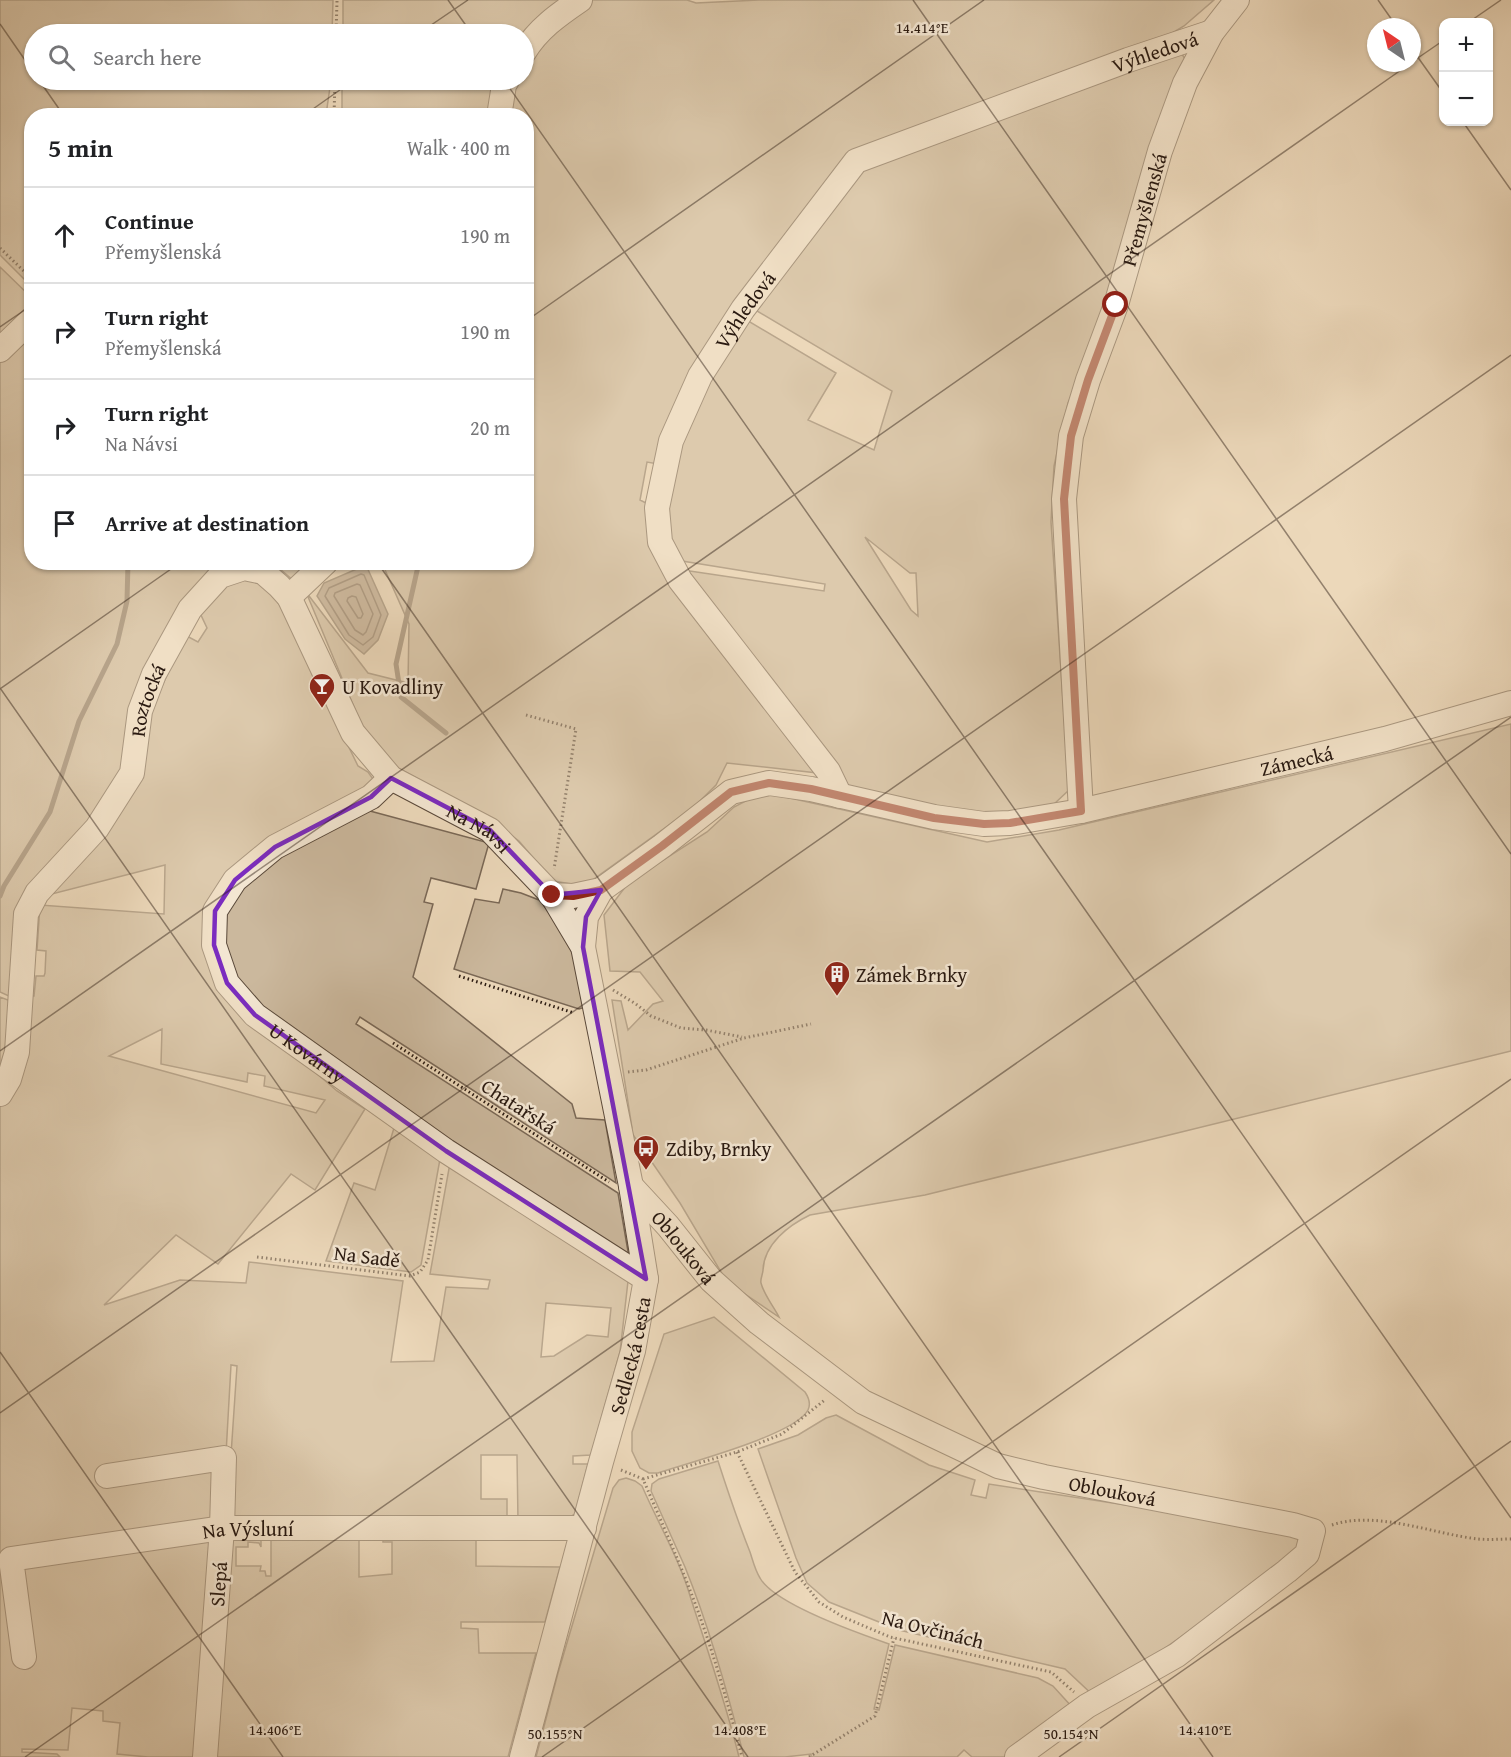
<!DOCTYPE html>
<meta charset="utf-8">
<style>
body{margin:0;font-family:"Gentium Book Plus",serif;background:#f6f6f6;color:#202124}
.controls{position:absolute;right:18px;top:18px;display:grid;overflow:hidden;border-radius:12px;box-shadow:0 2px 4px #0004}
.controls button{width:54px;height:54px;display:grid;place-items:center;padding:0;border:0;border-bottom:2px solid #e0e0e0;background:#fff;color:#202124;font:30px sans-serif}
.compass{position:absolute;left:1367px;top:18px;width:54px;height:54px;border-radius:50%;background:#fff;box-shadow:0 2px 4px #0004;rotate:325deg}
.stop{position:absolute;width:18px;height:18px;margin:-14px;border:4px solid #8f2418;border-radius:50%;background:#fff}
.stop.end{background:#8f2418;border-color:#fff;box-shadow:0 2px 6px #0008}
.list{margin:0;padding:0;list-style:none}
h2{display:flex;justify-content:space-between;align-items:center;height:78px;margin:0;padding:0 24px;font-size:26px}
h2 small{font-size:20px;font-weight:400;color:#757577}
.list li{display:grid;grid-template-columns:39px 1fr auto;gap:18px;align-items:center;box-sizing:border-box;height:96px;padding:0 24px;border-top:2px solid #e0e0e0}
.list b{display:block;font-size:22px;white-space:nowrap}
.list p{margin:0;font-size:20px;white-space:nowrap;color:#757577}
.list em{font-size:20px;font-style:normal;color:#757577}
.icon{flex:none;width:33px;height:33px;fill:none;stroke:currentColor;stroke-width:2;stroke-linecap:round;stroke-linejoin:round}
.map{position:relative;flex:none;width:1511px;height:1757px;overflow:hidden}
.search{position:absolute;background:#fff;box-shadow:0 2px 4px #0004;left:24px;top:24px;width:510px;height:66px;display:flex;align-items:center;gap:15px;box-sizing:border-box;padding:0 21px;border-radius:33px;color:#757577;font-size:22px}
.panel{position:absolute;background:#fff;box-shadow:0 2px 4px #0004;left:24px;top:108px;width:510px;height:462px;border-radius:24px}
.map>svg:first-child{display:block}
</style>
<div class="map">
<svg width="1511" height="1757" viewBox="0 0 1511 1757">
<rect width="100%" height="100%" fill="#ecd8ba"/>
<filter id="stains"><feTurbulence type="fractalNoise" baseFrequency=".00333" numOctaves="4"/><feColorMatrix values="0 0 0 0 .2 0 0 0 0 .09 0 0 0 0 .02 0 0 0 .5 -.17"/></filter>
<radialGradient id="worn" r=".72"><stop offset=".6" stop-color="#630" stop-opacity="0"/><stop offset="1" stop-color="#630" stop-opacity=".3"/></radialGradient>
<!-- green -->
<path fill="#cbb89d" stroke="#7a6856" stroke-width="1.5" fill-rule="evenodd" d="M0,0H333L332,34H34V80H331L326,115L32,116L31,286L0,255Z
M343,0H567L524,34H343Z
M588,0H687L696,3L759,0H1214L1184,26L1164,38L849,153L658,464L647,462L640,500L650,505L649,519L818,773L727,763L716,785L694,807L584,886L553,881L519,841L479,812L374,755L306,592L368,673L408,683L409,624L382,563L526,562V116L506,115L511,80H524V59Z
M1182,54L1185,59L1105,319L1068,403L1054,466L1051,522L1069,790L1054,804L992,815L918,809L831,780L683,570L824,591L825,584L676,560L664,523L678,444L710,375L745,319L836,373L808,420L874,450L892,391L752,308L859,166L1042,100ZM865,537L910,573H916L918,616L911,610Z
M342,80H503L494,116L342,115Z
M0,267L32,298L31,310L0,343Z
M31,322L32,562L213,563L175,630L127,773L26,896L13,998L0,992V351Z
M273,563H322L294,581Z
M258,574L286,600L341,731L358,766L368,772L373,779L368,790L283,834L209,918L253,1019L337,1091L365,1109L315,1190L291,1174L218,1264L176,1235L104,1305L180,1280L246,1283L249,1262L403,1281L391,1362L434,1361L446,1287L488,1289L490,1280L430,1274L450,1163L628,1281L620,1352L591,1455L573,1456V1464H588L575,1514L565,1520L518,1521L517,1455H481V1499H507V1521L231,1520L227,1514L237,1366L231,1365L226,1454L213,1467L214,1517L24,1565L212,1541L194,1757H148L117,1754L120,1723L103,1721V1711L72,1708L68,1750L22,1749V1752L57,1754L60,1757H0V997L13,1002L26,996H34L36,976H44L45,973L46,951L37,950L40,905L164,914L165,865L48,895L91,845L185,635L198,642L207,628L200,613L228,579ZM162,1029L161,1064L247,1082L248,1073L265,1076L264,1086L325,1100L316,1113L109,1056ZM546,1303L611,1308L608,1337L587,1335L554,1356L541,1357Z
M1511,724V1051L925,1195L810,1215C789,1225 764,1244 763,1270C763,1274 760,1279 761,1283C764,1295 774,1307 779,1317L727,1282L680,1203L629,1129L632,1128L612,1000L621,1001L628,1030L653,1004L663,1001L640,972L610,971L604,915L629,882L707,832L734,807L763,792L987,842L1059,830Z
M370,811L489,843L476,889L431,878L424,902L433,904L413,977L572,1104L576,1118L605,1120L616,1183L360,1017L356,1024L618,1193L630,1263L332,1070L231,978L222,920L253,873L326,829Z
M503,889L521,893L539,900L563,928L575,947L588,1006L579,1009L454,969L475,899L499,903Z
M394,1128L440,1159L421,1265L411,1272L326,1261L354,1183L375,1190Z
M714,1317L805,1392C809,1398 811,1404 808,1410C795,1435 687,1463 658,1473H649L640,1468L632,1451V1432L664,1334Z
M836,1415L929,1465L975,1480L971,1495L986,1498L989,1484L1302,1532L1298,1555L1095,1697L1065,1669L899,1630L829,1602L807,1583L796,1558L758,1449L798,1435L826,1418Z
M718,1461C728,1492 738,1522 750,1552C753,1561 755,1570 760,1578C774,1604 860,1634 889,1644L874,1709L879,1710L895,1645L1038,1678L1053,1686L1072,1707L1007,1757H972L964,1750L957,1757H811V1754L785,1757H744C728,1693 710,1629 685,1567C674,1542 662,1516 651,1491L652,1484L659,1479Z
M626,1478L635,1481L642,1486C658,1523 680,1560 691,1599C708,1652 726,1704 739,1757H536L558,1673L613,1488L619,1480Z
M261,1534V1547L259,1543L248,1542V1547H236V1566H261L260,1571H265L266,1576H271V1534H359V1577L392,1574V1542H383V1534H476V1566L560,1567L545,1622H461V1628L478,1629L479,1653H536L508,1757H209L225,1539Z"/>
<!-- water -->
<path fill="#aa9780" stroke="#766553" stroke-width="1.5" d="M366,565L388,614L378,640L364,654L345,639L317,596L324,583Z"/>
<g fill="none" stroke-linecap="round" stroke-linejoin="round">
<!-- shore -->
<path stroke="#6a5848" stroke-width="1.5" d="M361,574L364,575L381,615L373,637L363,645L349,635L325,596L329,588Z
M357,584L360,585L373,614L366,632L363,635L355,630L334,596L335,593Z
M352,596L356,597L363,614L361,618H358L347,601L348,598Z"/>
<!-- stream -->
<path stroke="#766553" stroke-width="5" d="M419,562L396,664L401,697L446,733
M0,896L4,886L50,812L79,721L117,644L127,601L128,562"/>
<!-- minor casing -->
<g stroke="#5a493a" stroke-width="26">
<g id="minor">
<path d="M524,52C538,29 558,15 580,0"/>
<path d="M499,116L504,85L507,80"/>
<path d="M0,350L32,319"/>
<path d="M289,597L326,562"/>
<path id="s1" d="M391,778L371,797L275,847L235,880L215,911L214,945L227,983L255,1015L446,1151L646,1279"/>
<path id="s2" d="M840,796L828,771L680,580L660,542L657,508L671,441L700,376L743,309L856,161L1128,60L1212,32"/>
<path id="s3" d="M1081,811L1064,499L1071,436L1088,380L1116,305L1160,151L1185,83L1212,32L1237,0"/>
<path d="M583,947L586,917L601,890"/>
<path id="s4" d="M0,1094L9,1079L17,1052L26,914L37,893L97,828L132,773L140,711L154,674L190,609L220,576L244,568L263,572L279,586L289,597L353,733L391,778L490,830L552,895L573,896L601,890L662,846L731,792L769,783L811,789L934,817L984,824L1010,823L1081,811L1385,739L1511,703"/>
<path id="s5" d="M631,1186L668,1226L711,1280L759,1323L863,1402L998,1466L1044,1477L1293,1525L1313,1531L1307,1554L1287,1571L1177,1655L1087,1706L1017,1757"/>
<path d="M107,1476L224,1458L222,1528L205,1757"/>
<path id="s6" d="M24,1657L11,1559L222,1528H584"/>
<path id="s7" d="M522,1757L601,1462L633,1351L646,1279L631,1186L583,947L552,895"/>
</g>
</g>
<!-- path -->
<path stroke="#291910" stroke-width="3" stroke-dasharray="1.5 3" stroke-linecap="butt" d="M336,34L337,1
M334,116L335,80
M0,248L32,279
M526,715L576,729L554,869
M459,976L574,1013
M613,990L636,1004L651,1016L681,1028L706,1030L742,1037
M393,1043L609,1182
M628,1072L646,1070L744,1038L811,1024
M257,1257L410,1276L420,1272L428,1260L442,1174
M737,1452L795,1572L819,1602L843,1617L890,1637L1051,1672L1074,1692
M621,1470L643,1479C660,1519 678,1558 693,1598C713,1650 728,1704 742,1757
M643,1479L737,1452L782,1434L826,1399
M1332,1525C1376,1510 1433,1534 1478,1539C1489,1540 1500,1539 1511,1539
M809,1757L875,1716L894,1638"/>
<!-- minor -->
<use href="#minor" stroke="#f3e6d2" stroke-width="24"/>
</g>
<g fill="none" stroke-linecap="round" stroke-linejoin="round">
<!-- route -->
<path stroke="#8f2418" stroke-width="8" d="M552,895L573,896L601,890L662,846L731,792L769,783L811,789L934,818L984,824L1010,823L1081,811L1064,499L1071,436L1088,380L1116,305"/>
</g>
<!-- marked area -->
<path d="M0 0H1511V1757H0ZM391,778L490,830L552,895L601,890L586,917L583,947L646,1279L446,1151L255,1015L227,983L214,945L215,911L235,880L275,847L371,797Z" fill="#ecd8ba" fill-opacity=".55" fill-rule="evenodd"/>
<path fill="none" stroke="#7b2cbf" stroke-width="4.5" stroke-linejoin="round" d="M391,778L490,830L552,895L601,890L586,917L583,947L646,1279L446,1151L255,1015L227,983L214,945L215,911L235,880L275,847L371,797Z"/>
<!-- ticks -->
<path fill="none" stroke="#291910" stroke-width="1.5" stroke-opacity="0.45" d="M448,0L472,34M913,0L1511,854M1378,0L1397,27M1469,22L1501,0M0,24L34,73M418,34L468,0M1412,49L1444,94M1412,62L1444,40M39,80L64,116M504,80L1511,1518M303,116L354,80M1463,122L1511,190M526,321L984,0M0,327L32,305M377,562L1213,1757M0,688L748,1757M0,689L181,562M0,1051L1411,63M0,1352L283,1757M0,1413L1511,355M25,1757L1511,717M542,1757L1511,1079M1059,1757L1511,1441"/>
<!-- icons -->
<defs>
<g id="bar-pin" transform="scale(1.35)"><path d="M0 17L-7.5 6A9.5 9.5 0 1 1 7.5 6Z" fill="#8f2418" stroke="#f3e6d2"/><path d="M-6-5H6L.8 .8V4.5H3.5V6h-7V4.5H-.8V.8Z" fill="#fff"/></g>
<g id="building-pin" transform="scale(1.35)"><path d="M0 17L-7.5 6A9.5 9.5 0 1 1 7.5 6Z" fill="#8f2418" stroke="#f3e6d2"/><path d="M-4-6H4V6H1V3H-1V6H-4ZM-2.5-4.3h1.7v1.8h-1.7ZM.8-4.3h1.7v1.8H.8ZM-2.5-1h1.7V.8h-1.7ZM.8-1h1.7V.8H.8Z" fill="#fff"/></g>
<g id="bus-pin" transform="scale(1.35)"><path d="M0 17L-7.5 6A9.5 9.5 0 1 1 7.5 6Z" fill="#8f2418" stroke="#f3e6d2"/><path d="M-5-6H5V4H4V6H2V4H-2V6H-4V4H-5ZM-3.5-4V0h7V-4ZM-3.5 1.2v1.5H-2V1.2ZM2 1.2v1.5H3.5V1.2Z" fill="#fff"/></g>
</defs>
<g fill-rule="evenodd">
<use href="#bar-pin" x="322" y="686"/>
<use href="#building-pin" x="837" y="974"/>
<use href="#bus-pin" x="646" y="1148"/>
</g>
<g text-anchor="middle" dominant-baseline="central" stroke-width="5" stroke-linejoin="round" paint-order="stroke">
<!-- street labels -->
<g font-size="20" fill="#291910" stroke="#f3e6d2">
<text stroke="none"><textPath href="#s2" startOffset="1070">Výhledová</textPath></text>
<text stroke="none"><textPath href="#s3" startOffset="614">Přemyšlenská</textPath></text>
<text stroke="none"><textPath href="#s2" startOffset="566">Výhledová</textPath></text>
<text stroke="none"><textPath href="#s4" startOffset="436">Roztocká</textPath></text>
<text stroke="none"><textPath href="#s4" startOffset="1864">Zámecká</textPath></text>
<text stroke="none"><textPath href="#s4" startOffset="974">Na Návsi</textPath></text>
<text stroke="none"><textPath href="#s1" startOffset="406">U Kovárny</textPath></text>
<text transform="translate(519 1106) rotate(33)">Chatařská</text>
<text stroke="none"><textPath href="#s5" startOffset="81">Oblouková</textPath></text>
<text transform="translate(367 1256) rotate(7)">Na Sadě</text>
<text stroke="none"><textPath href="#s7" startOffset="416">Sedlecká cesta</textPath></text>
<text stroke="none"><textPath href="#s5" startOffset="585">Oblouková</textPath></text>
<text stroke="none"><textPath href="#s6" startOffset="338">Na Výsluní</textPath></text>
<text transform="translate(218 1584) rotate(-86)">Slepá</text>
<text transform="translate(933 1629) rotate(14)">Na Ovčinách</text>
</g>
<!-- poi labels -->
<g font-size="20" fill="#291910" stroke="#f3e6d2" text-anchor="start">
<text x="342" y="686">U Kovadliny</text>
<text x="856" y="974">Zámek Brnky</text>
<text x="666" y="1148">Zdiby, Brnky</text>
</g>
</g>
<g font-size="15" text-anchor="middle" fill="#291910" stroke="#f3e6d2" stroke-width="5" stroke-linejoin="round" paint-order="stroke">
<text x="922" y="33">14.414°E</text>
<text x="275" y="1735">14.406°E</text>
<text x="740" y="1735">14.408°E</text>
<text x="1205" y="1735">14.410°E</text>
<text x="555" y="1739">50.155°N</text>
<text x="1071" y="1739">50.154°N</text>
</g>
<rect width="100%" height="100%" filter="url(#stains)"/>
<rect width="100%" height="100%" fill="url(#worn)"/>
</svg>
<div class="controls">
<button>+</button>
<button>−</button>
</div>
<svg class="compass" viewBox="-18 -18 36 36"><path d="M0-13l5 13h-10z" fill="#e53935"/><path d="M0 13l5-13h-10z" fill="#757577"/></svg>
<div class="stop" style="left:1116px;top:305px"></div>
<div class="stop end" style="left:552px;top:895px"></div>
<div class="search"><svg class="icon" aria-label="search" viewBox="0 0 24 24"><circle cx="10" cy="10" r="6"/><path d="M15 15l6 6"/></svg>Search here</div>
<section class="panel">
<h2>5 min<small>Walk · 400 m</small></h2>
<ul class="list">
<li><svg class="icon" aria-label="ahead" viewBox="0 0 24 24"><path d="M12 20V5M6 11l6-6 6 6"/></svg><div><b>Continue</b><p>Přemyšlenská</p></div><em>190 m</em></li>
<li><svg class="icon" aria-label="right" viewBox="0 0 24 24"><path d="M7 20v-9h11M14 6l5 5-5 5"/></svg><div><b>Turn right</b><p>Přemyšlenská</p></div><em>190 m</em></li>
<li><svg class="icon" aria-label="right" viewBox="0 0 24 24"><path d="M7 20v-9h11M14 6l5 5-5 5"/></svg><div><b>Turn right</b><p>Na Návsi</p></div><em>20 m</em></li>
<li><svg class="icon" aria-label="arrive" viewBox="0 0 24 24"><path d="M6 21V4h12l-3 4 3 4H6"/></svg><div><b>Arrive at destination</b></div></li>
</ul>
</section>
</div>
